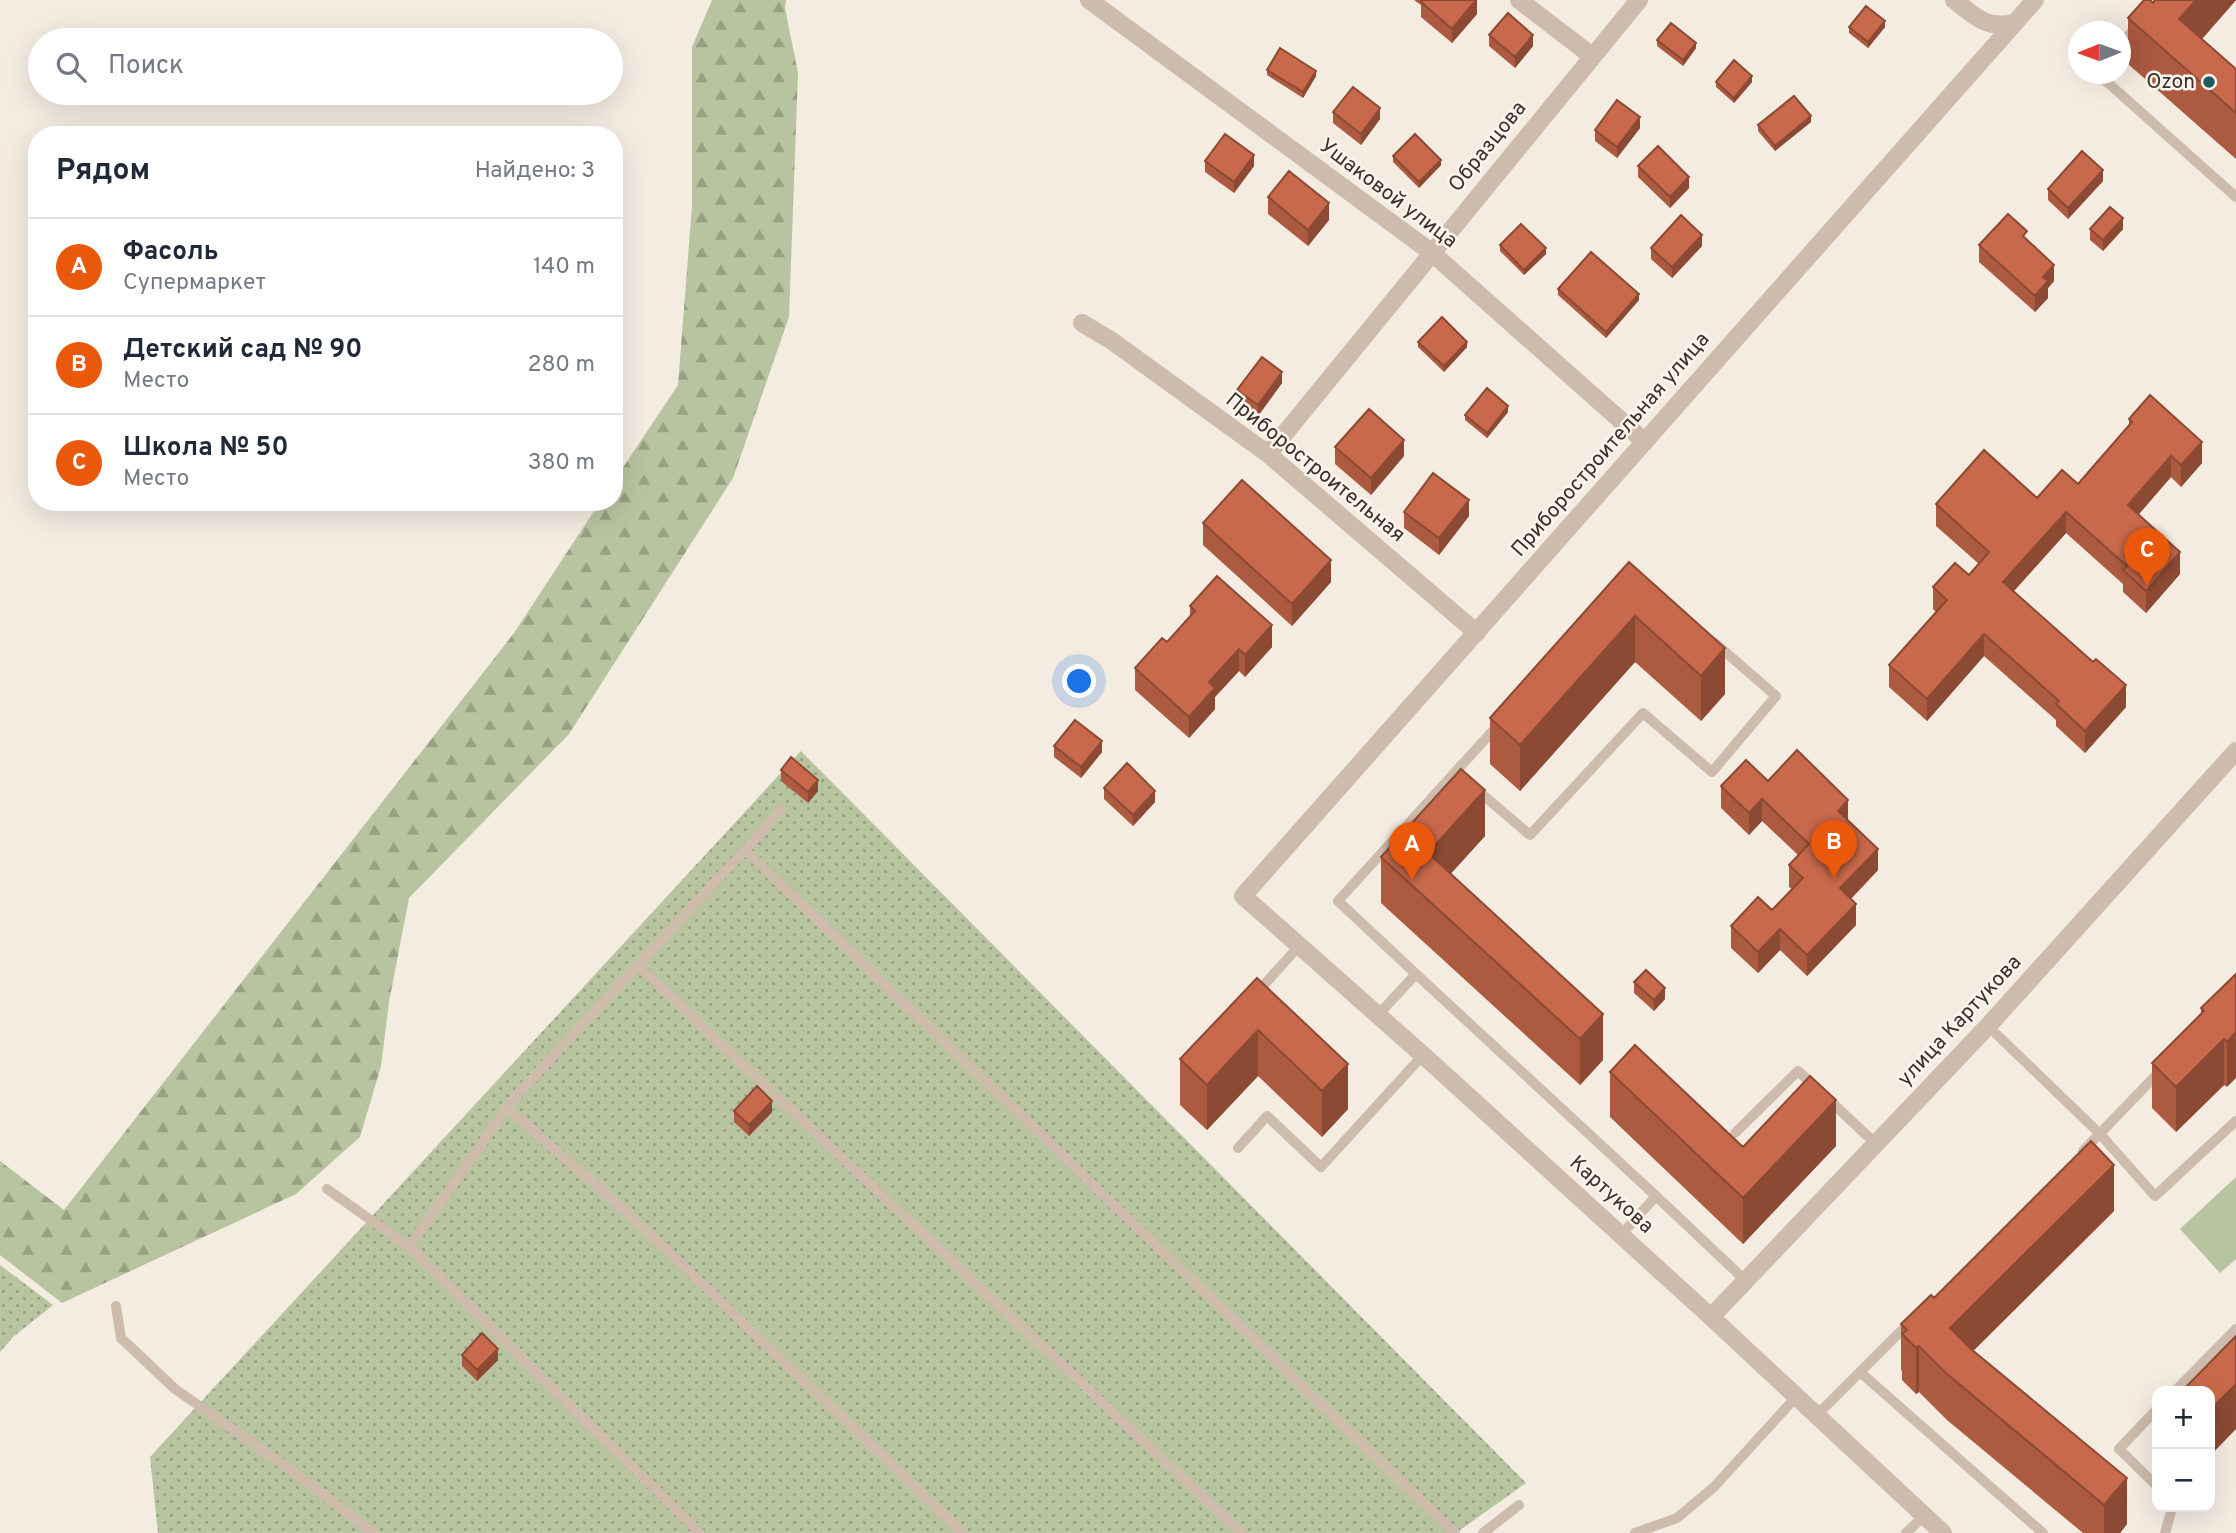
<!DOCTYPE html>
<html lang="ru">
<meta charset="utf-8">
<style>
body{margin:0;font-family:Overpass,sans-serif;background:#f2f2f3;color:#1f2937}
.controls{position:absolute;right:21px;bottom:21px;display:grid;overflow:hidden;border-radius:14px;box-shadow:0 7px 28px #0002}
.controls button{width:63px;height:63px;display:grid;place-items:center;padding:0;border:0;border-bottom:2px solid #e0e1e3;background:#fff;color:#1f2937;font:35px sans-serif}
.compass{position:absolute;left:2068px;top:21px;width:63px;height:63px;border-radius:50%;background:#fff;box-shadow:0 7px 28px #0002;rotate:269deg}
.you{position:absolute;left:1080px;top:682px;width:24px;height:24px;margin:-18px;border:5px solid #fff;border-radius:50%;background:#1a73e8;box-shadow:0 0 0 10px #1a73e833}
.badge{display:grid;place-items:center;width:46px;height:46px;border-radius:50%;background:#ea580c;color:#fff;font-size:23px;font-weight:700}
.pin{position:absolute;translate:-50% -58px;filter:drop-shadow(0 2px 4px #0008)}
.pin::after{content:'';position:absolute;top:37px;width:24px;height:21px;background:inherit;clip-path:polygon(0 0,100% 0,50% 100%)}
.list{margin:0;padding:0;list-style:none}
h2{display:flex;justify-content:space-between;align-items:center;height:91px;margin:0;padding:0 28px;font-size:30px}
h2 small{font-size:23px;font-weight:400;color:#747a83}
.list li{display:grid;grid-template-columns:46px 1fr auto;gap:21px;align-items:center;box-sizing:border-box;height:98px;padding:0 28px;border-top:2px solid #e0e1e3}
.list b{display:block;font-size:26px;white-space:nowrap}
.list p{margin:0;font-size:23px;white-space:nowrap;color:#747a83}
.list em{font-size:23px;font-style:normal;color:#747a83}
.icon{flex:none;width:38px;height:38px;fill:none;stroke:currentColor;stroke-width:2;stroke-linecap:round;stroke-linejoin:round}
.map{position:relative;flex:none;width:2236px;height:1533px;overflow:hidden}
.search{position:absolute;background:#fff;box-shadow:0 7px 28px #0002;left:28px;top:28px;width:595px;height:77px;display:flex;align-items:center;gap:18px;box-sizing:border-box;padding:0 24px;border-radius:38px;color:#747a83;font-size:26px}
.panel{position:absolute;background:#fff;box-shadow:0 7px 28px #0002;left:28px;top:126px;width:595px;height:385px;border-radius:28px}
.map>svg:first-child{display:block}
</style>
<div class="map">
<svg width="2236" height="1533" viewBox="0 0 2236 1533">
<defs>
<pattern id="grass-dots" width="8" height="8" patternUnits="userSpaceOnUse" patternTransform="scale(1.75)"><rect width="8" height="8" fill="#b8c4a0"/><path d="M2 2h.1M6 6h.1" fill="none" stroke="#97a083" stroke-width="1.8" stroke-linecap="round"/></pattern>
<pattern id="forest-firs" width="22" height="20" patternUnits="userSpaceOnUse" patternTransform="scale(1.75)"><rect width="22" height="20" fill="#b8c4a0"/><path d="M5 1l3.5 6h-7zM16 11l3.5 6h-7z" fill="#97a083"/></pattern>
</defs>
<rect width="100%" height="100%" fill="#f4ebe1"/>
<!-- grass -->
<path fill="url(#grass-dots)" d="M801,751L1526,1483L1456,1533H158L150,1457Z
M0,1265L53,1305L13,1337L0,1352Z"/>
<!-- forest -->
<path fill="url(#forest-firs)" d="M712,0H786L785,8L798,73L789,317L733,478L569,734L409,898L389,1002L381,1066L360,1137L296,1194L62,1303L0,1255V1161L64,1210L514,633L600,502H614V481L678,385L692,206V47Z"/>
<!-- pitch -->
<path fill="#b8c4a0" d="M2236,1177V1259L2220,1273L2180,1229Z"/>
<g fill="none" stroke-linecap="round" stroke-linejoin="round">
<!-- lane -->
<path stroke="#cdbbac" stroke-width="10" d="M2120,45L2137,26
M2098,74L2236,197
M1456,772L1530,835L1643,713L1712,772L1776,696L1715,643
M781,810L745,850L1455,1533
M637,965L1241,1533
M1416,974L1656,1196L1621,1235
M1255,995L1298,947
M1377,1016L1416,974L1338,901L1499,724
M1988,1026L2100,1134L2155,1196L2236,1121
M1827,1098L1876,1144
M507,1108L630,1215L963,1533
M1735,1133L1798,1071L1815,1087
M1238,1148L1267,1116L1321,1167L1423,1055
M2083,1151L2162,1069
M327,1189L409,1247L514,1098L745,850
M1656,1196L1746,1281
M409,1247L700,1533
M116,1306L121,1338L175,1389L297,1474L373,1533
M1860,1372L1910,1322
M2175,1391L2236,1329
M2157,1409L2119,1449L2157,1486
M1816,1416L1860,1372L2043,1533
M1483,1533L1519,1505
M1635,1533L1677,1518L1714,1487L1796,1397
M1906,1533L1924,1516
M2165,1533L2171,1512L2170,1507"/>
<!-- street -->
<path stroke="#cdbbac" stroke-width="18" d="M1089,0L1431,252L1645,442
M1519,0L1592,56
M1954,0C1975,16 1985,29 2013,23
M1082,323L1112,341L1268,454L1477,633
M1268,454L1639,0
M1711,1317L1988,1026L2236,751
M1943,1533L1711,1317L1423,1055L1243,896L2035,0"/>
</g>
<!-- wall -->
<path fill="#ac5a40" d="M1414,0H1477V14L1452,43L1421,17V5Z
M2236,0L2202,39L2236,69V159L2128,64V18L2153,3Z
M1849,27H1885L1868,48L1849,33Z
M1489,35L1533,46L1515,68L1489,46Z
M1657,40L1696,48L1683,66L1657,46Z
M1267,70L1316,76L1303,98L1267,75Z
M1716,82H1752L1734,103L1716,87Z
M1333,112L1380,119L1361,145L1333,123Z
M1811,122L1775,151L1758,131V125Z
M1640,128L1617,158L1595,141V130Z
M1393,156L1441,165L1419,188L1393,162Z
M1205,161L1254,166L1234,193L1205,172Z
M1638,166L1689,188L1670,208L1638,177Z
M2103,181L2068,219L2048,200V189Z
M1268,197L1329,220L1308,246L1268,214Z
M2090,229H2123L2103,251L2090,240Z
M2027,241L2054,281L2048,288V298L2035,312L1979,262V245Z
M1500,245L1546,254L1524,275L1500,251Z
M1702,246L1672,278L1651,259V248Z
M1558,289L1639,300L1606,338L1558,295Z
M1418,342L1467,347L1444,372L1418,347Z
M1282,383L1258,416L1237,401V390Z
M1508,412L1487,438L1465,420V415Z
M2129,419L2202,463L2181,487L2171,477L2138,514L2180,574L2146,613L2123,592V584L2066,533L2014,591L2126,707L2085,753L2056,726V720L1984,656L1927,721L1889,687V665L1936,612L1933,609V587L1969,575L1979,564L1936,526V504L2037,498L2078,484L2129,426Z
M1335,447L1404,456L1371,495L1335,464Z
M1404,512L1469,516L1439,555L1404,528Z
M1203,523L1331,582L1292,626L1203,545Z
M1629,562L1725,694L1701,721L1635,662L1520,791L1490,764V718Z
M1190,606L1272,647L1245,677L1239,671L1215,697V709L1189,738L1135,690V668L1167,642L1190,617Z
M1054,746L1102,752L1081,778L1054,757Z
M781,770L818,791L808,803L781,781Z
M1768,781L1848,820L1878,870L1851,899L1856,925L1807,976L1780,950L1758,973L1731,948V926L1772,910L1792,889L1789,887V865L1798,855L1762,821L1749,835L1721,808V786Z
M1104,788L1155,802L1133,826L1104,799Z
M1485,836L1450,874L1603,1060L1580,1085L1381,903V857Z
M2236,974L2227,1087L2224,1085L2176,1132L2152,1108V1063L2201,1015V1008Z
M1257,978L1348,1109L1322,1137L1258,1076L1207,1130L1180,1105V1059Z
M1634,982L1665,999L1654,1011L1634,993Z
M1610,1072L1743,1147L1836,1146L1743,1244L1610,1117Z
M734,1111L772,1112L749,1136L734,1122Z
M2114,1211L1973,1351L2127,1524L2120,1533H2083L1947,1420L1919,1392L1916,1394L1902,1380V1371L1901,1370V1324L1934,1298Z
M462,1355L498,1360L477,1381L462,1366Z"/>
<!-- shaded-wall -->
<path fill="#8c4a34" d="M1477,0V14L1452,43V29Z
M2196,0H2236L2180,64L2179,19Z
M1885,21V27L1868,48V42Z
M1533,35V46L1515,68V57Z
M1696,43V48L1683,66V60Z
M1316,71V76L1303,98V92Z
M1752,76V82L1734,103V98Z
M1380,108V119L1361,145V134Z
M1811,116V122L1775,151V146Z
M1640,117V128L1617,158V147Z
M1254,155V166L1234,193V182Z
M1441,160V165L1419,188V182Z
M2103,170V181L2068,219V208Z
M1689,177V188L1670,208V197Z
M1329,203V220L1308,246V230Z
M2123,218V229L2103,251V240Z
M1702,235V246L1672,278V267Z
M1546,248V254L1524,275V270Z
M2054,265V281L2048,288V298L2035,312V296L2043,277Z
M1639,294V300L1606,338V332Z
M1467,342V347L1444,372V366Z
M1282,372V383L1258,416V405Z
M1508,406V412L1487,438V433Z
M1404,440V456L1371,495V478Z
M2202,442V463L2181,487V465Z
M2171,456V477L2128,527V505Z
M1469,500V516L1439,555V538Z
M2066,512V533L2003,603V582Z
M2180,552V574L2146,613V591Z
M1331,560V582L1292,626V604Z
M1635,616V662L1520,791V745Z
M1272,625V647L1245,677V655Z
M1984,634V656L1927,721V699Z
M1725,648V694L1701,721V676Z
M1239,649V671L1215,697V709L1189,738V717L1209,682Z
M2126,685V707L2085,753V731Z
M1102,741V752L1081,778V767Z
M818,780V791L808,803V792Z
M1485,790V836L1428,899V853Z
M1155,791V802L1133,826V815Z
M1762,799V821L1749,835V813Z
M1848,800V822L1838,811Z
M1878,849V870L1840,910V888Z
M1856,904V925L1807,976V955Z
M1780,929V950L1758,973V952Z
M1665,988V999L1654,1011V1000Z
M1603,1014V1060L1580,1085V1039Z
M1258,1030V1076L1207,1130V1085Z
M2236,1032V1078L2227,1087V1042Z
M2224,1039V1085L2176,1132V1087Z
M1348,1064V1109L1322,1137V1091Z
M1836,1100V1146L1743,1244V1198Z
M772,1101V1112L749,1136V1125Z
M2114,1165V1211L1950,1374V1328Z
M1919,1346V1392L1916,1394V1348Z
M498,1349V1360L477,1381V1370Z
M2236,1384V1429L2210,1456V1410Z
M2127,1478V1524L2120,1533H2104V1505Z"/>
<!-- building -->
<path fill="#c8694b" stroke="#8c4a34" stroke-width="2" d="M1423,0H1476L1452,29L1421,2Z
M2144,0H2150L2153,3L2155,0H2196L2179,19L2236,69V113L2128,18Z
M1866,6L1885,21L1868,42L1849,27Z
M1508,13L1533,35L1515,57L1489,35Z
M1671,23L1696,43L1683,60L1657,40Z
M1280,48L1316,71L1303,92L1267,70Z
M1734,60L1752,76L1734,98L1716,82Z
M1353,87L1380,108L1361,134L1333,112Z
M1794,96L1811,116L1775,146L1758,125Z
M1617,100L1640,117L1617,147L1595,130Z
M1225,134L1254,155L1234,182L1205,161Z
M1415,134L1441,160L1419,182L1393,156Z
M1658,146L1689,177L1670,197L1638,166Z
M2082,151L2103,170L2068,208L2048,189Z
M1289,171L1329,203L1308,230L1268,197Z
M2110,207L2123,218L2103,240L2090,229Z
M2008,214L2027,231L2023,236L2054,265L2043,277L2048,281L2035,296L1979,245Z
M1681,215L1702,235L1672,267L1651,248Z
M1521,224L1546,248L1524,270L1500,245Z
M1591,252L1639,294L1606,332L1558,289Z
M1442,317L1467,342L1444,366L1418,342Z
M1262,357L1282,372L1258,405L1237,390Z
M1487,388L1508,406L1487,433L1465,415Z
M2150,395L2202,442L2181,465L2171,456L2128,505L2180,552L2146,591L2123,570L2127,566L2066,512L2003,582L2093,662L2096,659L2126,685L2085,731L2056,704L2059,701L1984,634L1927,699L1889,665L1947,600L1933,587L1955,563L1969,575L1989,552L1936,504L1984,450L2037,498L2062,470L2078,484L2132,422L2129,419Z
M1369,409L1404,440L1371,478L1335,447Z
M1433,473L1469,500L1439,538L1404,512Z
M1242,480L1331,560L1292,604L1203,523Z
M1629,562L1725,648L1701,676L1635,616L1520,745L1490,718Z
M1217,576L1272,625L1245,655L1239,649L1209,682L1215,688L1189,717L1135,668L1162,638L1167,642L1195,611L1190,606Z
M1075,720L1102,741L1081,767L1054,746Z
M1797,750L1848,800L1838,811L1878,849L1840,888L1856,904L1807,955L1780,929L1758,952L1731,926L1758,897L1772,910L1803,878L1789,865L1809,844L1762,799L1749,813L1721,786L1746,760L1768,781Z
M791,757L818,780L808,792L781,770Z
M1127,763L1155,791L1133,815L1104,788Z
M1461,769L1485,790L1428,853L1603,1014L1580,1039L1381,857Z
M1646,970L1665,988L1654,1000L1634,982Z
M2236,974V1032L2227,1042L2224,1039L2176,1087L2152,1063L2204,1011L2201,1008Z
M1257,978L1348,1064L1322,1091L1258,1030L1207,1085L1180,1059Z
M1635,1045L1743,1147L1810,1076L1836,1100L1743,1198L1610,1072Z
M757,1086L772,1101L749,1125L734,1111Z
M2091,1141L2114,1165L1950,1328L1971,1349L2127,1478L2104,1505L1947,1374L1919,1346L1916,1348L1902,1334L1907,1330L1901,1324L1931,1295L1934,1298Z
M482,1333L498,1349L477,1370L462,1355Z
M2236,1336V1384L2210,1410V1391H2182Z"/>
<!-- markers -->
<circle fill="#1f5a5e" stroke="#fbf5ee" stroke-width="2.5" cx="2209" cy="82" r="7"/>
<g text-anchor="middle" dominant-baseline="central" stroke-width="5" stroke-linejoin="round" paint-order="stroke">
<!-- poi labels -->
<g font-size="21" fill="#3b302b" stroke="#fbf5ee" text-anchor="end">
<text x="2195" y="82">Ozon</text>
</g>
<!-- street labels -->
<g font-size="21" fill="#3b302b" stroke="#fbf5ee">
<text transform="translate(1488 147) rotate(-51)">Образцова</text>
<text transform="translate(1388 194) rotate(37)">Ушаковой улица</text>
<text transform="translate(1611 445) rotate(-49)">Приборостроительная улица</text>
<text transform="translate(1315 468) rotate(39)">Приборостроительная</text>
<text transform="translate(1960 1021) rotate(-47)">улица Картукова</text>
<text transform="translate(1611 1195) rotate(42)">Картукова</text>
</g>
</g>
</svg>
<div class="controls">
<button>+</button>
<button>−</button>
</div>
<svg class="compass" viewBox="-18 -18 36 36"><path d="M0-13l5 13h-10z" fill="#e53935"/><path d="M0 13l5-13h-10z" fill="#747a83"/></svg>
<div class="you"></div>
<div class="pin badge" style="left:1412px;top:880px">A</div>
<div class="pin badge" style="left:1834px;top:878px">B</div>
<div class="pin badge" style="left:2147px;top:586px">C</div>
<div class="search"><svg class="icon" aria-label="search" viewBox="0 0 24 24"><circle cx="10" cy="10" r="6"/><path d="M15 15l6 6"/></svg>Поиск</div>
<section class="panel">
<h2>Рядом<small>Найдено: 3</small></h2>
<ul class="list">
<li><span class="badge">A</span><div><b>Фасоль</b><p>Супермаркет</p></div><em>140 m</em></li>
<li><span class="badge">B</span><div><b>Детский сад № 90</b><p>Место</p></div><em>280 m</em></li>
<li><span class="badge">C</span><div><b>Школа № 50</b><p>Место</p></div><em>380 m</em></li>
</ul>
</section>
</div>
